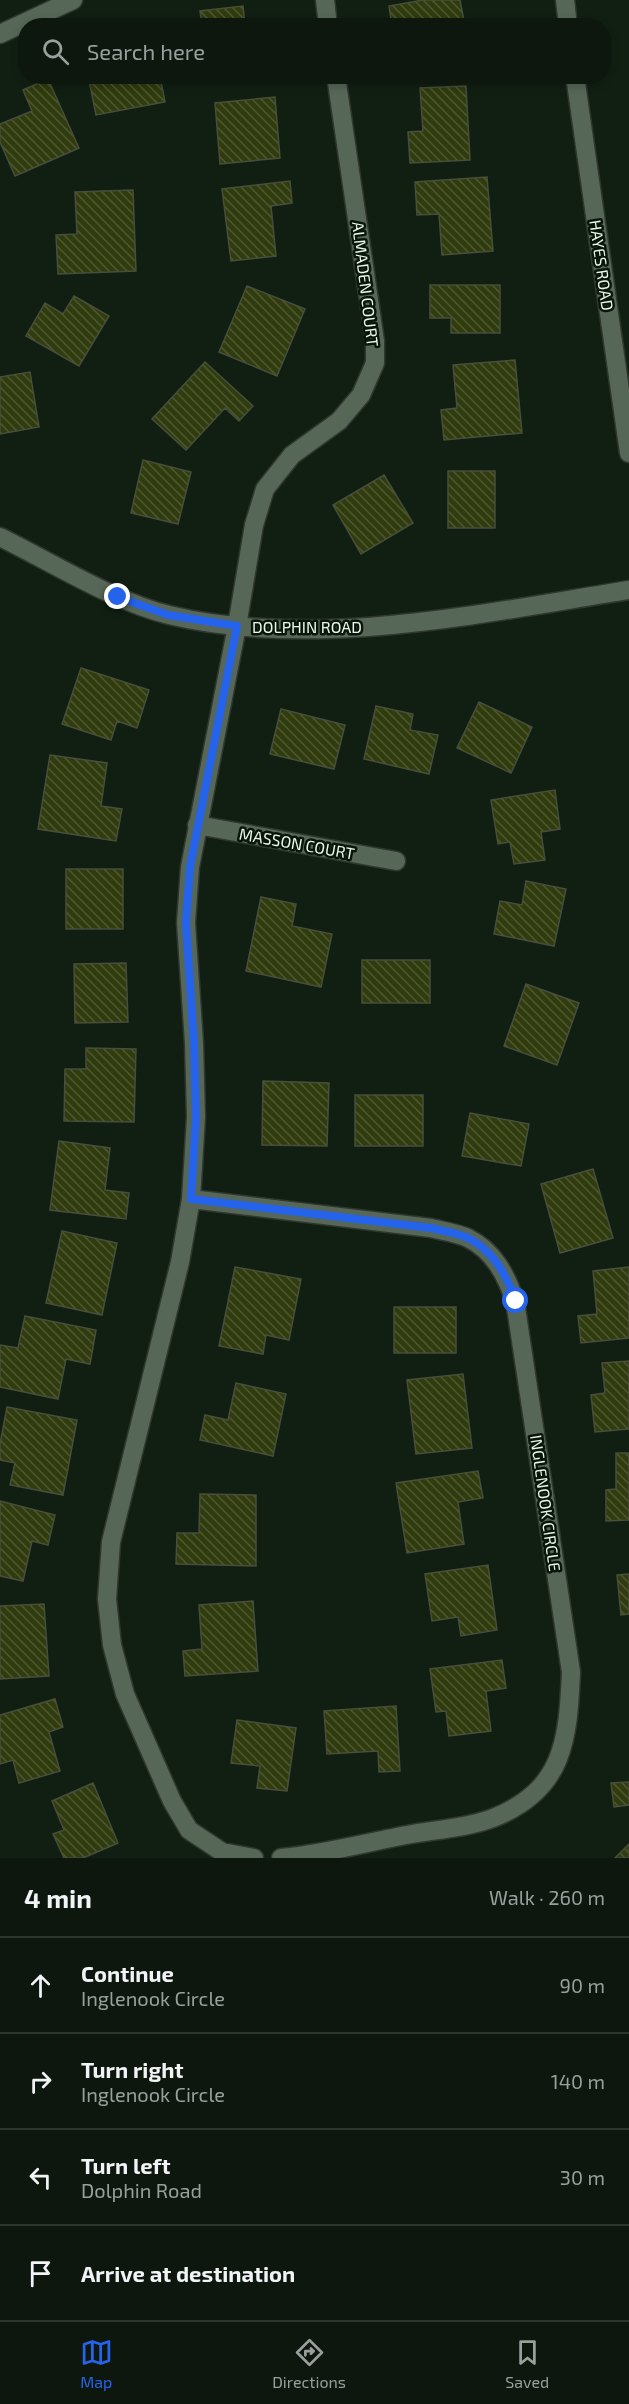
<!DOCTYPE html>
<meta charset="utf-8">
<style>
body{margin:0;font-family:"Exo 2",sans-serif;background:#162017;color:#f1f3f6}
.stop{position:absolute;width:18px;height:18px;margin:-14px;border:4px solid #2563eb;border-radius:50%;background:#fff}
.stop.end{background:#2563eb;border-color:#fff;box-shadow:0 2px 6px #0008}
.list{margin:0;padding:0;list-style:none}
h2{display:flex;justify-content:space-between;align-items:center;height:78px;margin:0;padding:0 24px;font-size:26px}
h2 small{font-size:20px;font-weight:400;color:#9a9f9e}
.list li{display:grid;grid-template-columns:39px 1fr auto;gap:18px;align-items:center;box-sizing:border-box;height:96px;padding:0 24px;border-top:2px solid #2d362e}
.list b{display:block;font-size:22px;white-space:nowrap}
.list p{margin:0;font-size:20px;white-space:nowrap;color:#9a9f9e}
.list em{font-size:20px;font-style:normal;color:#9a9f9e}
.icon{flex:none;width:33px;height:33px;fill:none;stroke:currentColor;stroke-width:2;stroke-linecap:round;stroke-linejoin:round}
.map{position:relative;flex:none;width:629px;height:1858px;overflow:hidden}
.search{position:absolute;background:#0d170e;box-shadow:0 3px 9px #0003;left:18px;right:18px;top:18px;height:66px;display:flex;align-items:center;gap:15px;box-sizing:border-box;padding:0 21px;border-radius:24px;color:#9a9f9e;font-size:22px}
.sheet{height:462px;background:#0d170e}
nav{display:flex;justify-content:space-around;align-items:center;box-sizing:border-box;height:84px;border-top:2px solid #2d362e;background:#0d170e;font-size:16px;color:#9a9f9e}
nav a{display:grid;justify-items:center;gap:3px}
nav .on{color:#2563eb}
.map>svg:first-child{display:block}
</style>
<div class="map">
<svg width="629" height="1858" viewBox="0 0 629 1858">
<defs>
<pattern id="building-back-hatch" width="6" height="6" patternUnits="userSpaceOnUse" patternTransform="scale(1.5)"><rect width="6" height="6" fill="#303b0e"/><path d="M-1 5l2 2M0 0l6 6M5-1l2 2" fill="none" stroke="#4e5831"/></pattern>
</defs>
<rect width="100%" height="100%" fill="#111f12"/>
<!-- building -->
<path fill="url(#building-back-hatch)" stroke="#484e3b" stroke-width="1.5" d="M423,0H460L465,26H392L389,6Z
M243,6L245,26H202L200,11Z
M107,76H160L165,102L96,115L89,80Z
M48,79L79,148L15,176L0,142V124L32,111L23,90Z
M466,86L470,160L410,163L408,132L423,131L420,88Z
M275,97L280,158L220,164L215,103Z
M487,177L493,251L442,255L439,214L417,215L415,182Z
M290,181L292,203L271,206L276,256L231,261L222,189Z
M133,190L136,271L58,274L56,235L77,234L75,192Z
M430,285H500V333H451V318H430Z
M247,286L305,309L277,376L219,352Z
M74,296L109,316L79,366L26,336L45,303L63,314Z
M515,360L522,433L444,440L441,410L457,408L453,365Z
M205,362L253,406L239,421L225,408L186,450L152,419Z
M30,372L39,427L0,434V377Z
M143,460L191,472L178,524L131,513Z
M448,471H495V528H448Z
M384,475L413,523L361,554L333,505Z
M81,668L149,690L137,728L117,721L111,740L62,724Z
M479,702L532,727L511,773L457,748Z
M376,706L413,714L410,730L438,735L429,774L364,759Z
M281,709L345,725L334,769L270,754Z
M50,755L107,763L101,806L122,809L116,841L38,829Z
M555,790L560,829L541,832L545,860L514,864L510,842L498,844L491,800Z
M66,869H123V929H66Z
M526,881L566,889L554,946L494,934L500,901L522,905Z
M261,897L296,904L292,926L332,934L321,987L246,971Z
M362,960H430V1003H362Z
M126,963L128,1022L75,1023L74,964Z
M526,984L579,1003L557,1065L504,1046Z
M86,1048L136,1049L134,1122L64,1121L65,1069H86Z
M263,1081L329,1083L327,1146L262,1145Z
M355,1095H423V1146H355Z
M470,1113L529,1124L521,1166L462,1156Z
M59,1141L110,1148L105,1190L129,1193L126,1219L50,1210Z
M593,1169L613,1238L560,1253L541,1184Z
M62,1231L117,1243L102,1315L46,1303Z
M235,1267L301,1279L289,1340L266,1335L263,1354L219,1346Z
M629,1267V1338L581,1343L578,1316L597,1314L593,1271Z
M394,1307H456V1353H394Z
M25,1316L96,1330L90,1364L66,1359L58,1399L0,1387V1345L18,1348Z
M629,1361V1429L595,1432L591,1395L605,1393L602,1363Z
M463,1374L472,1448L416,1454L407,1380Z
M236,1383L286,1394L273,1456L200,1440L205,1415L228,1420Z
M7,1407L77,1420L63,1495L10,1485L15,1463L0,1460V1444Z
M616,1453H629V1520L606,1521V1490L616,1489Z
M478,1471L483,1498L458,1502L464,1544L407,1553L396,1483Z
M200,1494L256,1495V1566L176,1564L177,1533H199Z
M0,1501L55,1515L48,1545L32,1541L23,1581L0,1576Z
M488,1565L497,1630L461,1636L458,1617L432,1621L425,1574Z
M629,1574V1614L621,1615L617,1575Z
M253,1601L258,1671L185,1676L183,1651L202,1649L199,1605Z
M44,1604L49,1676L0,1679V1606Z
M502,1660L506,1688L486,1691L491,1731L449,1736L446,1711L436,1712L430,1669Z
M55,1699L63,1727L49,1732L60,1771L19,1783L13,1760L0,1764V1715Z
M396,1706L400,1771L379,1772L378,1751L327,1754L324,1711Z
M237,1720L296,1728L287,1791L257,1788L260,1766L231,1763Z
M629,1782V1805L614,1807L611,1783Z
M93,1783L118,1843L83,1858H64L53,1834L64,1830L52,1801Z
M629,1844V1858H615Z"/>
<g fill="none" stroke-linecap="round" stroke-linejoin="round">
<!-- street casing -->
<g stroke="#303730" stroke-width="21">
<path id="street" d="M325,0L328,26
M565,0L568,26
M0,34L73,0
M575,76L629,453
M0,537C51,562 115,602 169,615C315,650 483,613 629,590
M197,825L396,861
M191,1199L431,1228C443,1231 457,1233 468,1238C494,1251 506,1275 515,1301L571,1672C568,1740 564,1790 493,1818C471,1827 435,1830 412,1834C368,1842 325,1854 281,1858
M254,1858L222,1852L189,1830L172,1801L125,1694L112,1645L107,1599L111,1542L180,1262L191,1199L196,1117L194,1043L186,923L190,867L237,626L254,525L265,489L292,455L339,421L361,395L375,363V341L336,76"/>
</g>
<!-- street -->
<use href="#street" stroke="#566757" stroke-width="18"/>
</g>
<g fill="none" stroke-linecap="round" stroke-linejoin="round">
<!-- route -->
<path stroke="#2563eb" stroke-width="8" d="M118,597L168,615L237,626L190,867L186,923L194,1043L196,1117L191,1199L431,1228C443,1231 457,1233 468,1238C494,1251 506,1275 516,1301"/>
</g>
<g text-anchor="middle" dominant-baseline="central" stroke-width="5" stroke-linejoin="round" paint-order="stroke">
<!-- street labels -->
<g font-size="16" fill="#ecf5ec" stroke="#081509">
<text transform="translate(602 265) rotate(82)">HAYES ROAD</text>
<text transform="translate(366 284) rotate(83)">ALMADEN COURT</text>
<text x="307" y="626">DOLPHIN ROAD</text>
<text transform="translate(297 843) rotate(10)">MASSON COURT</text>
<text transform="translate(546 1503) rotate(82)">INGLENOOK CIRCLE</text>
</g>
</g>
</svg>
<div class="stop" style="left:516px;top:1301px"></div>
<div class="stop end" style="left:118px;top:597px"></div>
<div class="search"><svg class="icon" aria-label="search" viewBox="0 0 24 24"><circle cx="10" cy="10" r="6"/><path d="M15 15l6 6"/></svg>Search here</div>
</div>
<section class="sheet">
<h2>4 min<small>Walk · 260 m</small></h2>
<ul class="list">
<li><svg class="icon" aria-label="ahead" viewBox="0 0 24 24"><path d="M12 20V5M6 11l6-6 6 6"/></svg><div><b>Continue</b><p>Inglenook Circle</p></div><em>90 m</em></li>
<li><svg class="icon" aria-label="right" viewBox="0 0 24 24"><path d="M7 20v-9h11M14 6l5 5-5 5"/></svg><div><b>Turn right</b><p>Inglenook Circle</p></div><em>140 m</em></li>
<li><svg class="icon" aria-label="left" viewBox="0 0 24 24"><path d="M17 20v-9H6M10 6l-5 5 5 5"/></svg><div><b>Turn left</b><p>Dolphin Road</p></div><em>30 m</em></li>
<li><svg class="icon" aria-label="arrive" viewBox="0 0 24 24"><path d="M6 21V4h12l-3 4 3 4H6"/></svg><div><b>Arrive at destination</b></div></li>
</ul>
</section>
<nav>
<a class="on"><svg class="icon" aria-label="map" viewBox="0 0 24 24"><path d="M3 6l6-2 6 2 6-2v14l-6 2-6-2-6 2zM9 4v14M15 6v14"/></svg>Map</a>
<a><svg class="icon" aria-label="directions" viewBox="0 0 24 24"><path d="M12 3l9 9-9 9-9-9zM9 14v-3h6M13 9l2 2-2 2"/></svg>Directions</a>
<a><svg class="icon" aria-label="saved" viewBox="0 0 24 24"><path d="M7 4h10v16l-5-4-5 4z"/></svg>Saved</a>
</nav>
